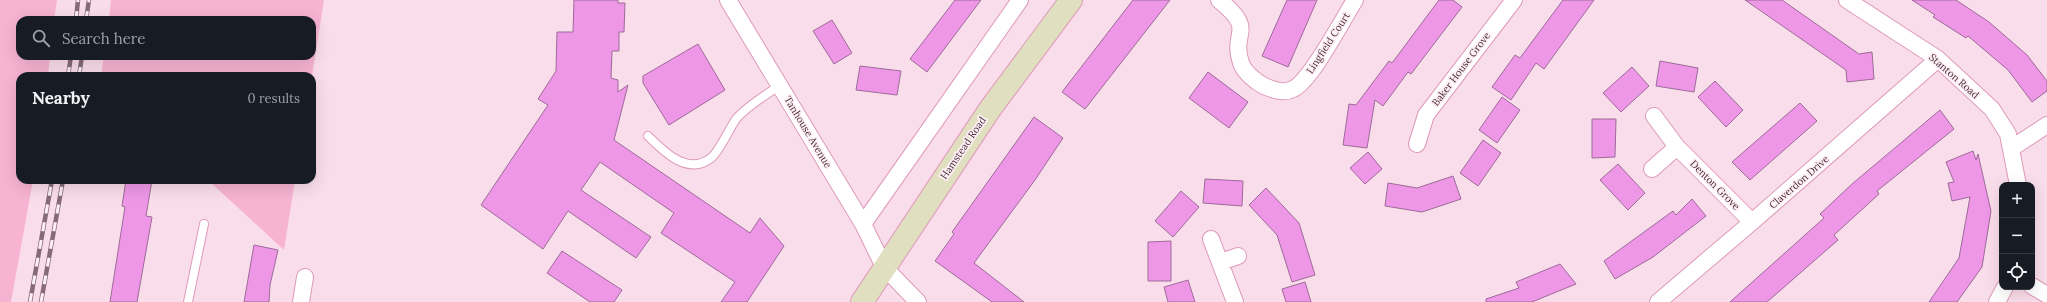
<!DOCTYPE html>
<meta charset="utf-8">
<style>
body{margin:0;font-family:Lora,serif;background:#242831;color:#f1f3f6}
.controls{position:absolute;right:12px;bottom:12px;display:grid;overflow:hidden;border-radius:8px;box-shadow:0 4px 16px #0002}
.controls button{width:36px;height:36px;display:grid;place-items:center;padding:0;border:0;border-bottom:1px solid #363941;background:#171b24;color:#f1f3f6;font:20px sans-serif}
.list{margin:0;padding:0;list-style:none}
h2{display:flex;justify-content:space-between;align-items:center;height:52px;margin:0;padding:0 16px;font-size:17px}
h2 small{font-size:13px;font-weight:400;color:#9ea1a6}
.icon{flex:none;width:22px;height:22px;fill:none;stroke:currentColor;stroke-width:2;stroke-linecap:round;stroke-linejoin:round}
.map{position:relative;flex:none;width:2047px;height:302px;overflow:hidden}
.search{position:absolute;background:#171b24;box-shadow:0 4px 16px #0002;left:16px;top:16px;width:300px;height:44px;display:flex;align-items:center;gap:10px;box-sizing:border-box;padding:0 14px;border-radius:12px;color:#9ea1a6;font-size:15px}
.panel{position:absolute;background:#171b24;box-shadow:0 4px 16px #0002;left:16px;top:72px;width:300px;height:112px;border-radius:12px}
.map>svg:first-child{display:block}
</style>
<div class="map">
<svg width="2047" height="302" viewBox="0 0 2047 302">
<rect width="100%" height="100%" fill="#faddea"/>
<!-- green -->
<path fill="#f7b3d2" d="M0,0H57L54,20H20V56H50L48,76H20V180H33L11,302H0Z
M111,0H324L312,76H101L104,56H312V20H109Z
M208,180H295L284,250Z"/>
<!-- building -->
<path fill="#ee97e7" stroke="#9d6a99" d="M574,0H618V3H625L624,32H619V51H612L611,78L618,80V92L628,85L614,140L750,233L760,218L784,246L747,302H721L735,282L661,233L674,213L600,162L581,190L651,237L636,258L568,211L543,249L481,205L548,105L538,99L556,71L557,32H573Z
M955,0H981L927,72L910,59Z
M1133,0H1170L1085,109L1062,92Z
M1287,0H1317L1288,67L1262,56Z
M1439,0H1453L1462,7L1411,74L1408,72L1383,106L1375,100L1367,148L1343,145L1349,104L1356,105L1389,61L1392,63Z
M1563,0H1594L1544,69L1536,63L1511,100L1492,87L1515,55L1520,58Z
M1745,0H1782L1859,54L1872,52L1874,79L1847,82L1846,70Z
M1912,0H1956L1989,22L2027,55L2047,81V91L2032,102L2008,70L1968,36L1966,38L1933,17L1935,15Z
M832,20L852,53L834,64L813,31Z
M698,44L725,90L669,125L643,83V76Z
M1660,61L1698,68L1694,92L1656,86Z
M860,66L901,71L897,95L856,90Z
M1632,67L1649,86L1621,112L1603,93Z
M1208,72L1248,102L1229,128L1189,98Z
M1715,81L1743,110L1726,127L1698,97Z
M1502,97L1520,110L1497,143L1479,130Z
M1800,103L1817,121L1750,180L1732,162Z
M1940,110L1954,129L1877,191L1879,194L1834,235L1838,240L1767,302H1730L1824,218L1820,214L1852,184Z
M1034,117L1063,138L1035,180L974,263L1024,302H992L935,261L954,234L952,232Z
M1592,119H1616L1615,157L1592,158Z
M1483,140L1501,153L1478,186L1460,173Z
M1973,151L1976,160L1978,154L1991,211L1982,267L1957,302H1929L1959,258L1970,197L1952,201L1948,183L1954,182L1946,162Z
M1368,152L1382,169L1365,184L1350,168Z
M1618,164L1645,193L1628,210L1600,180Z
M1453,176L1461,199L1422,212L1385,206L1388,183L1417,188Z
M1205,179L1243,181L1242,206L1203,203Z
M126,180H152L146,216L152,217L137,302H110L125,207L122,206Z
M1266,188L1299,223L1315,275L1292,282L1277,235L1249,205Z
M1181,191L1199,207L1173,237L1155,221Z
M1692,199L1706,216L1653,257L1615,279L1604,261L1673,211L1676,215Z
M1171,241V281H1148V242Z
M254,245L278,250L270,285L269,302H244Z
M562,251L622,290L614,302H590L547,273Z
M1560,264L1576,284L1532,302H1486V299L1519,288L1516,282Z
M1188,280L1195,302H1168L1164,287Z
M1305,282L1311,302H1286L1282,289Z"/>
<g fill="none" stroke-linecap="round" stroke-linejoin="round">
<!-- service casing -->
<g stroke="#de9ab9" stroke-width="10">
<path id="service" d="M648,136C664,152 688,176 711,158C719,152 729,129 736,119C748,105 765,96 780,85
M188,302L204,224"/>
</g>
<!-- minor casing -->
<g stroke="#de9ab9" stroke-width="18">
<path id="minor" d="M728,0L863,224L884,267L918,302
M1219,0C1258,32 1230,30 1241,63C1244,72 1256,82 1264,86C1274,90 1283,94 1293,89C1311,81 1343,19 1355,0
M1847,0L1938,59L1992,109L2008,134L2018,185
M1654,116L1677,147L1752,222
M1417,144L1426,115L1514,0
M2012,148L2047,125
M1652,169L1677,147
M863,224L1020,0
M1211,239L1235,302
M1221,262L1238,256
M2032,286L2047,295
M301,302L305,277
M1658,302L1752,222L1938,59
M1997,302L2005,287"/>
</g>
<!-- secondary casing -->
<g stroke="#de9ab9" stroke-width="24">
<path id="secondary" d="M862,302L990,109L1071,0"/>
</g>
<!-- service -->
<use href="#service" stroke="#fff" stroke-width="8"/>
<!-- minor -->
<use href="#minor" stroke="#fff" stroke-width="16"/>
<!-- secondary -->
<use href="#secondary" stroke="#e0e0c0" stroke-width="22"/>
<!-- rail casing -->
<g stroke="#866a77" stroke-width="4.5">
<path id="rail" d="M76,20L78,0
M86,20L89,0
M68,76L71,56
M79,76L82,56
M30,302L52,180
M41,302L63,180"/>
</g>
<!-- rail -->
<use href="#rail" stroke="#feeff5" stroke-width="3" stroke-dasharray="9" stroke-linecap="butt"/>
</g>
<g text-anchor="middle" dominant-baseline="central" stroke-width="3.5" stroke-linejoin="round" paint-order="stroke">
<!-- street labels -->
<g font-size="10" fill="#482d3a" stroke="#feeff5">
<text transform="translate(1328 43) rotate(-57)">Lingfield Court</text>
<text transform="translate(1461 69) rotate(-53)">Baker House Grove</text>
<text transform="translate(1954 76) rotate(41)">Stanton Road</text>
<text transform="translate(808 132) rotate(59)">Tanhouse Avenue</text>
<text transform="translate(963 148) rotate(-56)">Hamstead Road</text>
<text transform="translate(1799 182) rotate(-41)">Claverdon Drive</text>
<text transform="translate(1715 185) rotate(45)">Denton Grove</text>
</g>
</g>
</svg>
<div class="controls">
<button>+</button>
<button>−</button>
<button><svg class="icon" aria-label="locate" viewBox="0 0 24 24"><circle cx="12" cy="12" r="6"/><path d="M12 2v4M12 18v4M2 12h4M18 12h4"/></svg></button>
</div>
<div class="search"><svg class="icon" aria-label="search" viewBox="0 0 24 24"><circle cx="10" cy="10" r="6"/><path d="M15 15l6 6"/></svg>Search here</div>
<section class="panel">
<h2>Nearby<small>0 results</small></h2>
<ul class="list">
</ul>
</section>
</div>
